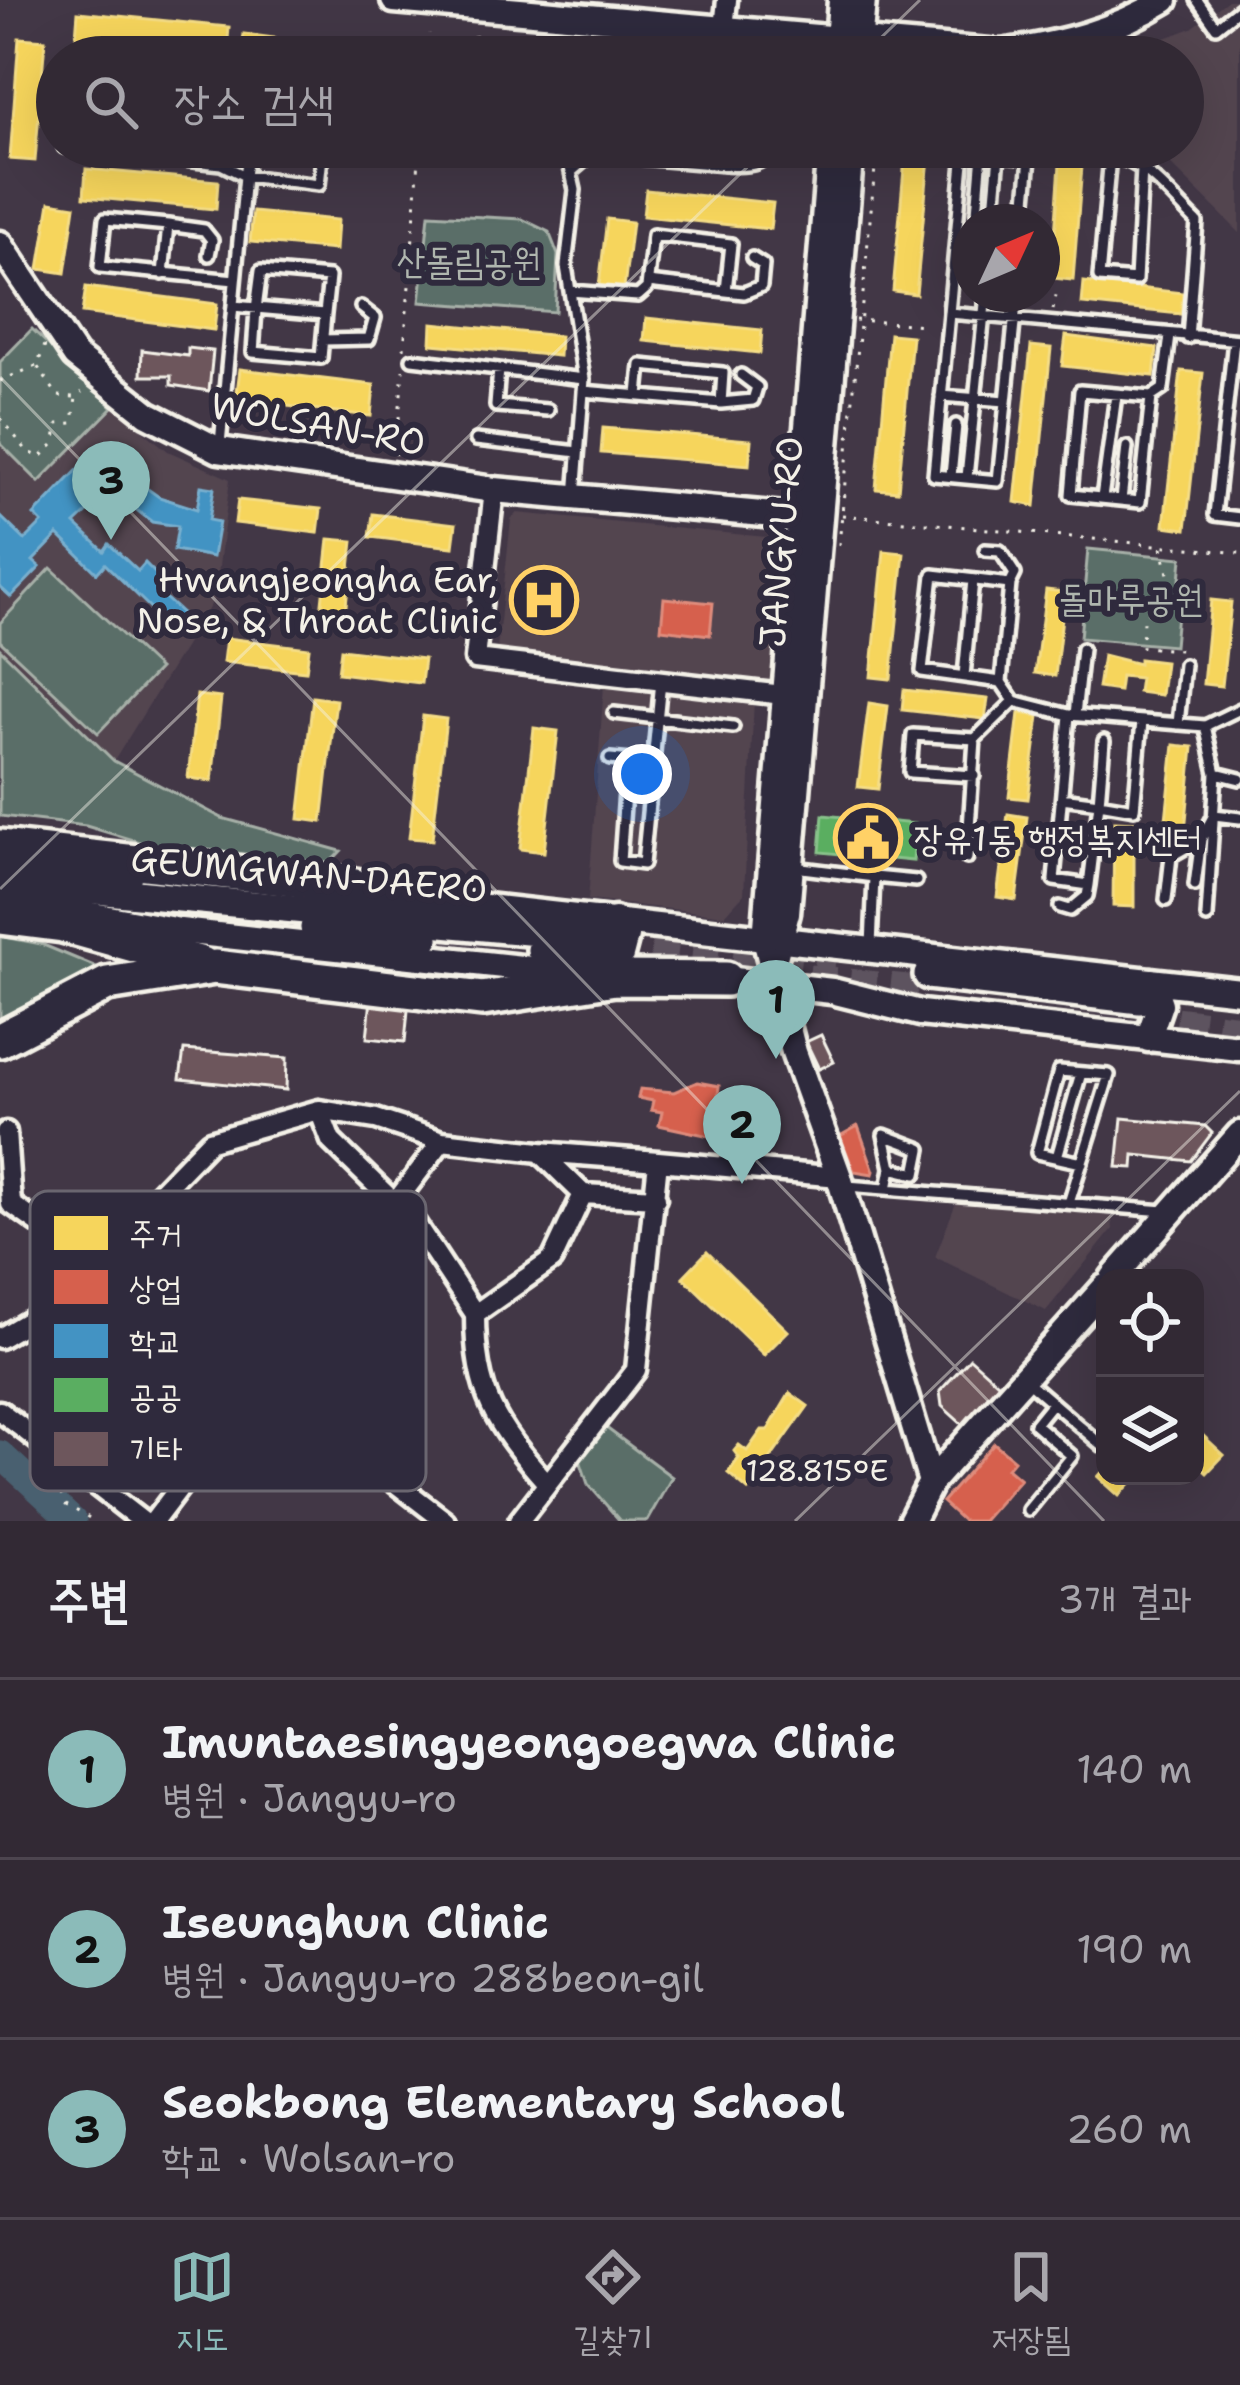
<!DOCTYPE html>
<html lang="ko">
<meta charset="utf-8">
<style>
body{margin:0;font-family:"Shantell Sans","Poor Story",sans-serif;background:#3d3540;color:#f1f3f6}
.controls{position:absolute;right:36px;bottom:36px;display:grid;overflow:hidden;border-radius:24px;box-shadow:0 12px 48px #0002}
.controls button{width:108px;height:108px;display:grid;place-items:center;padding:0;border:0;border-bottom:3px solid #4d454f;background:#322934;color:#f1f3f6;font:60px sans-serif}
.compass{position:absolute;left:952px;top:204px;width:108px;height:108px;border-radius:50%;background:#322934;box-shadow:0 12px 48px #0002;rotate:46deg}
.you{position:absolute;left:642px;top:774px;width:42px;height:42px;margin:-30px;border:9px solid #fff;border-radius:50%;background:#1a73e8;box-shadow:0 0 0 18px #1a73e833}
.badge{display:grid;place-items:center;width:78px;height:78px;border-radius:50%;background:#8bbbb9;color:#111;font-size:39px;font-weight:700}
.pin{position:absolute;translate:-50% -99px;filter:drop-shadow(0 3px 6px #0008)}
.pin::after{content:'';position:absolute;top:63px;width:42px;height:36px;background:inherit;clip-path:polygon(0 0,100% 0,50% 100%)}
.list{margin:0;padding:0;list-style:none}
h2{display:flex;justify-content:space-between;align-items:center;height:156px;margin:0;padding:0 48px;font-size:51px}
h2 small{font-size:39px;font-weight:400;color:#a8a6ac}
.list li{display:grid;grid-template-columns:78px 1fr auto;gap:36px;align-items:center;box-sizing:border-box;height:180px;padding:0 48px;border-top:3px solid #4d454f}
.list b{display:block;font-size:45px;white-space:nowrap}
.list p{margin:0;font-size:39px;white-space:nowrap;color:#a8a6ac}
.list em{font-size:39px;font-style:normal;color:#a8a6ac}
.icon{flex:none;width:66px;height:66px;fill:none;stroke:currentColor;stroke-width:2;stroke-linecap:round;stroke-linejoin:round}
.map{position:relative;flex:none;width:1240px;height:1521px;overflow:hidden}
.search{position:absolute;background:#322934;box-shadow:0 12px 48px #0002;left:36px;right:36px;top:36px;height:132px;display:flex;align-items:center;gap:30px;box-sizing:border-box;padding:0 42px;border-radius:66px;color:#a8a6ac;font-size:45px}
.sheet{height:696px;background:#322934}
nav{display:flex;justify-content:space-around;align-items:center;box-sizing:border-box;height:168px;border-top:3px solid #4d454f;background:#322934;font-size:33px;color:#a8a6ac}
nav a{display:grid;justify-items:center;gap:6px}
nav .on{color:#8bbbb9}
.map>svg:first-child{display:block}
</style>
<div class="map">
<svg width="1240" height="1521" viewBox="0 0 1240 1521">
<rect width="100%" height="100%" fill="#423746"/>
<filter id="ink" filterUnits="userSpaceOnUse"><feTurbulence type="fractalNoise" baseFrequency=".00833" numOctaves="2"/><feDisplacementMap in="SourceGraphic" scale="24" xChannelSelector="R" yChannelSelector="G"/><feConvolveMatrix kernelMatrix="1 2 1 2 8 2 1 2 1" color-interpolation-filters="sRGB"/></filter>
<g filter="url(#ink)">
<!-- built -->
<path fill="#524450" d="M1228,0H1240V233L1153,147H1183V57H1114L1192,28Z
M113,407L168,451L230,479L215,598L114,761L0,649V443L40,482Z
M517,513L777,538L790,555L776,688L496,658L511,519Z
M604,685L754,700L744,894L725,915L588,900Z
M957,1200L1112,1215L1113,1229L1046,1311L935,1257Z"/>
<!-- green -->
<path fill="#5a6e67" stroke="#a7b0a8" stroke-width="3" d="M429,214L522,219L549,232L558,255L555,312L420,302Z
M32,329L113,407L39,482L0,443V362Z
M1088,549L1182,558L1174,646L1080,638Z
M51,568L159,669L98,733L0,641V623Z
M0,649L114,761L222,818L341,851L322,871L196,859L86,826L0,816Z
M0,936L41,944L106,971L0,1028Z
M605,1427L672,1477L647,1521H620L588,1484L580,1460Z"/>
<!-- homes -->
<path fill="#f6d55c" stroke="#f5dd86" stroke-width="3" d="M78,12L229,27L227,52L76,37Z
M244,34L402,55V57H241Z
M19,38L45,40L35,161L10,159Z
M434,147H517L516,166L433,158Z
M906,147H930L916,294L893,291Z
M1060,164L1082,166L1073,280L1052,278Z
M86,169L218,181L216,209L84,197Z
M646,190L773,203L770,229L643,216Z
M50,202L75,206L65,273L39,269Z
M253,212L338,220L336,250L250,242Z
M607,219L632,222L624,289L599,286Z
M1084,282L1183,293L1181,314L1082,304Z
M86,287L217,304L214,330L82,313Z
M646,318L762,330L760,353L644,341Z
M432,323L560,336L559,356L431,344Z
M890,334L912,336L898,491L876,489Z
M1066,336L1157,348L1154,376L1062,366Z
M1031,346L1051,348L1035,506L1015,502Z
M240,369L374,385L371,416L236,400Z
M1181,371L1203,373L1186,529L1164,526Z
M603,428L751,440L749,465L601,453Z
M238,500L321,509L318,533L235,523Z
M373,514L456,524L453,547L370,537Z
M329,539L353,541L344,624L320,622Z
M884,551L904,553L891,679L871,677Z
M1046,590L1065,592L1055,676L1035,673Z
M1211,600L1231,602L1222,686L1203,684Z
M226,638L309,648L306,671L223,662Z
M341,649L424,659L421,683L338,673Z
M1103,655L1139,664V659L1165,662L1161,695L1138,692L1140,678L1121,676L1119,691L1098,688Z
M904,690L988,699L985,719L902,710Z
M197,695L221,698L212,781L188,778Z
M313,697L336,700L322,822L299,819Z
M869,703L888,706L878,789L858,787Z
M1019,713L1039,716L1028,799L1009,797Z
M423,716L446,719L432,840L409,838Z
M534,728L558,731L544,852L520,849Z
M1174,745L1193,747L1185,831L1165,829Z
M1008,814L1027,817L1016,900L997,897Z
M1114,821L1134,822V907L1113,906Z
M707,1252L788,1331L764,1355L683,1277Z
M790,1393L808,1406L748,1490L728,1473L739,1458L734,1451L739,1445L747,1451L762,1430H768Z
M1195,1428L1224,1455L1207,1473L1195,1462Z
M1105,1469V1476H1137L1119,1496L1098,1477Z"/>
<!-- shops -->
<path fill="#d6604d" stroke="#df8c7c" stroke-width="3" d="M664,598L713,603L710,635L661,629Z
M697,1082L719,1086L714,1137L659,1125L662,1112L651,1110L653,1101L638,1098L640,1089L674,1092Z
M858,1126L874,1171L873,1174L854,1171L840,1136Z
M994,1443L1014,1460L1007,1468L1020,1479L983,1521H963L942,1502Z"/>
<!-- schools -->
<path fill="#4393c3" stroke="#78afce" stroke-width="3" d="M119,447L138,464L128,475L159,497L197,509L201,486L214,488L209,520L219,522L213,557L174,550L178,526L152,522L111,490L75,524L104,551L109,544L138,571L145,563L170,588L163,596L183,614L170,627L105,564L97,573L58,535L33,561L40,567L11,597L0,587V516L25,540L42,523L34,515L98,449L107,458Z"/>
<!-- public -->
<path fill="#5aae61" stroke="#88c28a" stroke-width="3" d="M823,815L916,824L913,861L820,852Z"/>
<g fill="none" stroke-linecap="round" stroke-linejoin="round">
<!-- river -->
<path stroke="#486170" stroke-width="27" d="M0,1454L73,1521"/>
</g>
<!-- building -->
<path fill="#6d565c" stroke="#f4f1e8" stroke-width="3" d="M188,348L213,351L209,391L171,385V376H141L142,350L188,356Z
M377,942L414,946L405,1042L367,1038Z
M821,1035L834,1062L819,1069L806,1042Z
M184,1050L287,1058L286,1090L180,1079Z
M1122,1118L1205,1126L1212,1133L1191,1161L1134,1155L1133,1168L1117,1167Z
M970,1358L999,1384L963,1425L942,1406L940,1391Z"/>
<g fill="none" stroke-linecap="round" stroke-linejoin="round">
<!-- primary-tunnel -->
<path stroke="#5d535e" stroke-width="27" stroke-dasharray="27 14" stroke-linecap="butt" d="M611,939L835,964
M809,978L927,990
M1136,1015L1240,1028"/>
<!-- lane casing -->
<g stroke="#f4f1e8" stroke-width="18">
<path id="lane" d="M1197,0L1216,27L1240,8
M476,44L505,48L509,57
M64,147L221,164L245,176L220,444
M249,147L245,176L319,185L323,147
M553,147L569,163L575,190L566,266L584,379L575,497
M323,150L376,153L384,147
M725,165C745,166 764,168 770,147
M1142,169L1136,280L1099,277L1110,156C1145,160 1172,198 1197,222L1188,338
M571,172L592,154L725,165L727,147
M977,213L982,153
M993,222L999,155
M168,225L204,230L212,240L209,255
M163,274L168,225L105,219L100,267L235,280
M570,291L638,296L647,288L653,235L731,244L726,291L648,282
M726,291L744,293L761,286L763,265L752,258
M1017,294L998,481L934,475L964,151L1030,158L1024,222
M233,306L325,314L321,358L253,352L256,310V309L261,271L329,277L325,314
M950,313L1240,340
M323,340L369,339L375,318L361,307
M1234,340L1215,515L1240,518
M412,359L584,379
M499,369L496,406L548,410
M583,391L721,403L723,373L641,365L638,395
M941,396L1006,401
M1151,397L1080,391L1071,495L1140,502L1151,397L1163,389L1170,336
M721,403L753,400L757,387L741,375
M476,440L578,452
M951,476L956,425
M967,477L986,294
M1102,498L1116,395
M1121,500L1127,447
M985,550L1000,551L1015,574L1010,584
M964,676L973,580
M1001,682L922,671L933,575L1010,584L1001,682L1014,701L1069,715
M1240,709L1205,726L1216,773L1240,779
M614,713L733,727
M1075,715L1082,649
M1178,724L1184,665
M1104,741L1099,803L1134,809L1142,721
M610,759L653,763
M974,776L910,772L913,735L975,739
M650,793L625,792L620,861L643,864L661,681
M1062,798L1099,803L1089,885L1054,880L1069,715L1205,726
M967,858L975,739L1014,701
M794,867L874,877L871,946
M874,877L916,881
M1195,885L1201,839
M1166,900L1171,856L1201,839L1214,815L1240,818
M1060,907L1070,910L1087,896L1089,885
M1207,917L1216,773
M1057,1157L1081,1073
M847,1186L1165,1211
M887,1189L891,1168L884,1135L921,1149L916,1174L891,1168
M1069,1203L1109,1075L1059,1071L1037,1153L1082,1163
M1027,1381L1105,1448
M1028,1510L1072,1456L1035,1424L1052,1403"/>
</g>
<!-- street casing -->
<g stroke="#f4f1e8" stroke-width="27">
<path id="street" d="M724,28L727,0
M494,490L475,659L783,695
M6,1132L11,1204L260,1379L445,1521
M540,1152L658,1161
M583,1194L552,1260L475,1314L415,1223L331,1141L319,1110L376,1119L442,1141L540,1152L583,1194L656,1198
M475,1314C475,1394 495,1424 546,1482
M0,1338L44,1312L210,1141L319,1110
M0,1411L142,1521
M154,1521L442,1141
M519,1521L636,1370L658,1161L839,1177"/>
</g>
<!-- secondary casing -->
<g stroke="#f4f1e8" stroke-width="33">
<path id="secondary" d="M394,0L1001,53C1062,44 1113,32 1165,0
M837,57L841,0
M858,57L863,0
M830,147L765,939L794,1052L839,1177L931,1482
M0,244L75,356L148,414L219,450L494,490L819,519
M0,869L129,877
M361,893L1240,991
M0,898L180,931L615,978L626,936L615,920
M776,954L787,913L851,147
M726,979L832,991L920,1013L1240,1048
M1148,1039L1160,1004L1152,981
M1113,1278L1240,1134
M911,1521L931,1482L1105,1287"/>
</g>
<!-- primary casing -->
<g stroke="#f4f1e8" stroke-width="36">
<path id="primary" d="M0,881L611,939
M314,928L425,938
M541,950L608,958
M928,975L1140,1000"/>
</g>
<!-- highway casing -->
<g stroke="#f4f1e8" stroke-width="42">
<path id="highway" d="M0,847L355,886L379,894
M0,917L63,925L202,964
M0,1040L107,984L215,967L482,999L615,978L726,979"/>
</g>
<!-- path -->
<path stroke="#f4f1e8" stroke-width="3" stroke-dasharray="3 9" stroke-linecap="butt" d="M427,57L429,33
M1053,310L1057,291
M855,320L924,325
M45,345L37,366L58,396L76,397L82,392
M404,349L420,147
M0,381L36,366
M0,418L28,452L41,457L54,444L58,424L73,423L76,397
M396,455L403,370
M842,515L1240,553
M839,545L877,147
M1162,547L1170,583L1143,620L1142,647L1180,650L1179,655
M50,1472L66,1505L95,1521"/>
<!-- lane -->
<use href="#lane" stroke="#2f2a3d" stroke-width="9"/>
<!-- street -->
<use href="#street" stroke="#2f2a3d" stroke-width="18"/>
<!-- secondary -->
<use href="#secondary" stroke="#2f2a3d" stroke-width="24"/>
<!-- primary -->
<use href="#primary" stroke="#2f2a3d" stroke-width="27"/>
<!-- highway -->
<use href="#highway" stroke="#2f2a3d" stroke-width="33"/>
</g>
</g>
<!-- ticks -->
<path fill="none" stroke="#f4f1e8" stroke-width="3" stroke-opacity="0.45" d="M861,57L920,0M0,377L1104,1521M0,889L768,147M795,1521L1240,1091"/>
<!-- icons -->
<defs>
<g id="hospital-ring" transform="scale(3.45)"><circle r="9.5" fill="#2f2a3d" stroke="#ffd166" stroke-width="1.5"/><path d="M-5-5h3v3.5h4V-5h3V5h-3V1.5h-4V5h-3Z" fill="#ffd166"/></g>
<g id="civic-ring" transform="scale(3.45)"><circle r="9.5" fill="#2f2a3d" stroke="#ffd166" stroke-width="1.5"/><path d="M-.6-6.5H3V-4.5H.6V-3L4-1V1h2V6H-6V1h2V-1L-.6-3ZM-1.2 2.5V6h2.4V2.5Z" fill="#ffd166"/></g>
</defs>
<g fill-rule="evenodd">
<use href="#hospital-ring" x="544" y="600"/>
<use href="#civic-ring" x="868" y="838"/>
</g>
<g text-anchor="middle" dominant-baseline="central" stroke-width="12" stroke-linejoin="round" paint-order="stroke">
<!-- park labels -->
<g font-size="36" fill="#afb6ae" stroke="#2f2a3d">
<text x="469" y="261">산돌림공원</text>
<text x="1131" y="598">돌마루공원</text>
</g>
<!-- street labels -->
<g font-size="36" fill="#f4f1e8" stroke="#2f2a3d">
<text transform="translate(318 424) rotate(10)">WOLSAN-RO</text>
<text transform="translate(781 542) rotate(-85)">JANGYU-RO</text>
<text transform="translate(309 874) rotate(5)">GEUMGWAN-DAERO</text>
</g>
<!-- poi labels -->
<g font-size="36" fill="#f4f1e8" stroke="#2f2a3d" text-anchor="end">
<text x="498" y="579">Hwangjeongha Ear,<tspan x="498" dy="41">Nose, &amp; Throat Clinic</tspan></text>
<text x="914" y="838" text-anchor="start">장유1동 행정복지센터</text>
</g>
</g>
<!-- legend -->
<rect x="30" y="1191" width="396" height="300" rx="18" fill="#2f2a3d" stroke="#6a6670" stroke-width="3"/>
<rect x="54" y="1216" width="54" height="34" fill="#f6d55c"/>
<rect x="54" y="1270" width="54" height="34" fill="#d6604d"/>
<rect x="54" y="1324" width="54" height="34" fill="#4393c3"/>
<rect x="54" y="1378" width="54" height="34" fill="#5aae61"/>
<rect x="54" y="1432" width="54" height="34" fill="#6d565c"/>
<g font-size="33" fill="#f4f1e8">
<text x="129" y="1245">주거</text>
<text x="129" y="1299">상업</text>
<text x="129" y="1353">학교</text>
<text x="129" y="1407">공공</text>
<text x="129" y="1461">기타</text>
</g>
<g font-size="30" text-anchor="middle" fill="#f4f1e8" stroke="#2f2a3d" stroke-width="12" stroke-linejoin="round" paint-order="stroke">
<text x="817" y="1481">128.815°E</text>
</g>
</svg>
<div class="controls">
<button><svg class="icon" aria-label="locate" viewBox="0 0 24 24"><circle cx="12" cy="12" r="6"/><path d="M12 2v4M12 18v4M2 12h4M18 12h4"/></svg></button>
<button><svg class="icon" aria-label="layers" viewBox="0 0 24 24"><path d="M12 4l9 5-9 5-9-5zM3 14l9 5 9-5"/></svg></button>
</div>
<svg class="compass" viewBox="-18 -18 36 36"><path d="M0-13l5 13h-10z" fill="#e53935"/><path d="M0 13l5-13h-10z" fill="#a8a6ac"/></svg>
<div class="you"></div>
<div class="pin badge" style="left:776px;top:1059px">1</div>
<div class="pin badge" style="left:742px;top:1184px">2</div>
<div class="pin badge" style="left:111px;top:540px">3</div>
<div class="search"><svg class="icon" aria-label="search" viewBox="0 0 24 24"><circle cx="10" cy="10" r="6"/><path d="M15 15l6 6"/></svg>장소 검색</div>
</div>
<section class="sheet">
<h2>주변<small>3개 결과</small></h2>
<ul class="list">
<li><span class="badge">1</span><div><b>Imuntaesingyeongoegwa Clinic</b><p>병원 · Jangyu-ro</p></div><em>140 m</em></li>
<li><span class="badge">2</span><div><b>Iseunghun Clinic</b><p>병원 · Jangyu-ro 288beon-gil</p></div><em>190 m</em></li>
<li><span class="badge">3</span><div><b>Seokbong Elementary School</b><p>학교 · Wolsan-ro</p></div><em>260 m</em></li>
</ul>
</section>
<nav>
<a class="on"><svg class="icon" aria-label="map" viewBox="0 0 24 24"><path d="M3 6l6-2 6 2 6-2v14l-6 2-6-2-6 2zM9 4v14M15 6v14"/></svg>지도</a>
<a><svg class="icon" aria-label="directions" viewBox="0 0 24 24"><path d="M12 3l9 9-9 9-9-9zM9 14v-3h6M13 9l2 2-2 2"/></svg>길찾기</a>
<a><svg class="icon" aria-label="saved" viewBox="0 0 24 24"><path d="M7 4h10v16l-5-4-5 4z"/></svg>저장됨</a>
</nav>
